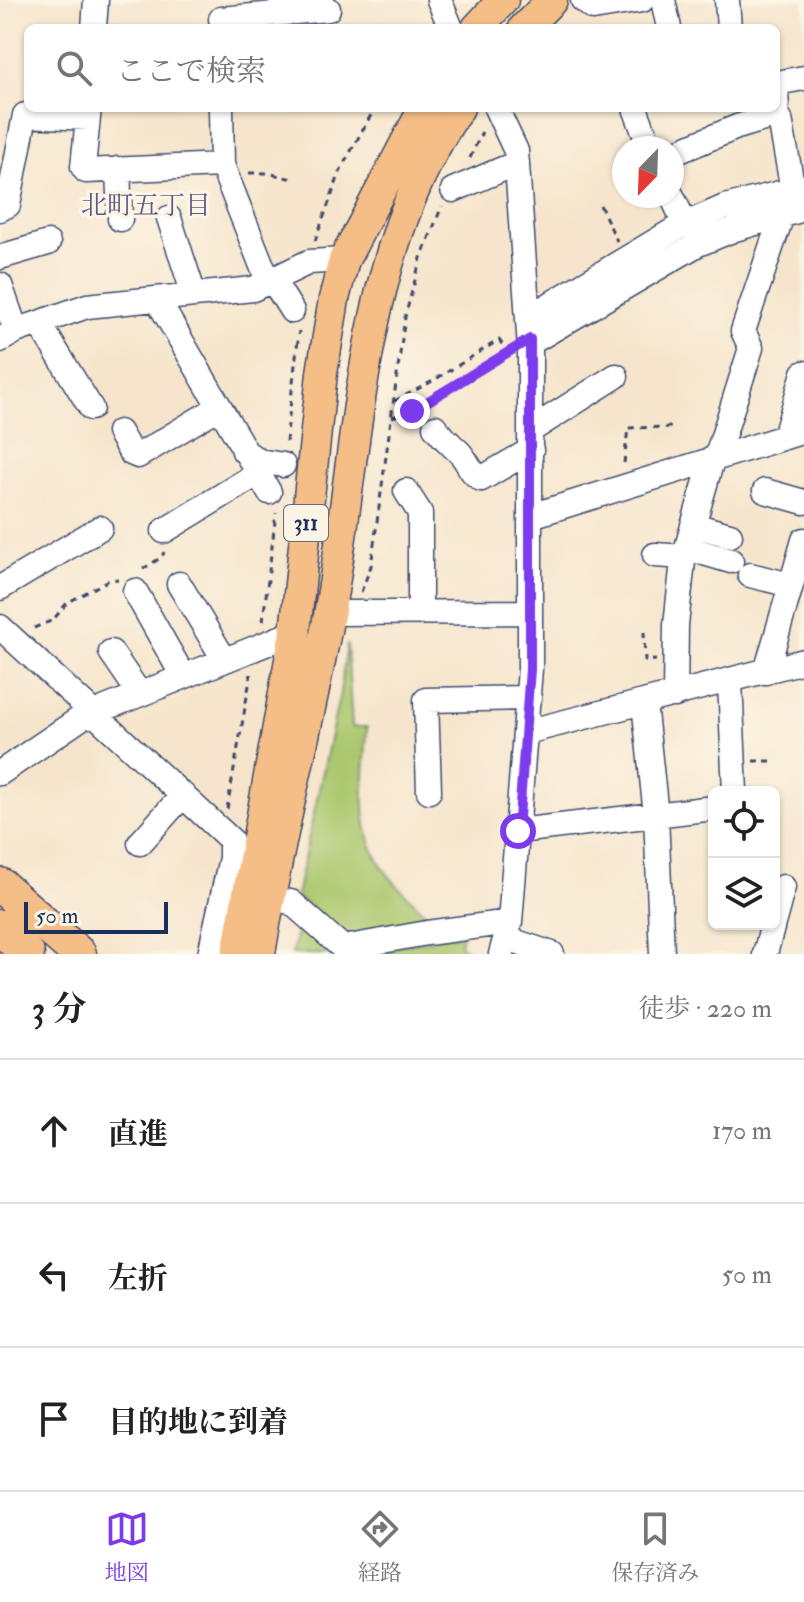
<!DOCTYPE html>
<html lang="ja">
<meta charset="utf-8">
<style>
body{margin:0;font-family:"IM FELL Double Pica","Noto Serif JP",serif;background:#f6f6f6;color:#222}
.controls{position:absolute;right:24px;bottom:24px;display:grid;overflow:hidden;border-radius:12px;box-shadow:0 2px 6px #0004}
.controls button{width:72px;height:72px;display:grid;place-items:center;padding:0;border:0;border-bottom:2px solid #e0e0e0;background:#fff;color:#222;font:40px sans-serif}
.compass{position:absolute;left:612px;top:136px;width:72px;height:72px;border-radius:50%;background:#fff;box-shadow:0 2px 6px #0004;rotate:203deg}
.scale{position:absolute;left:24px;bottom:20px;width:144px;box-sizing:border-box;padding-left:8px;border:4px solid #1b2f5e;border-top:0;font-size:22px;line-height:28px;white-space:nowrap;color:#1b2f5e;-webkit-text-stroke:6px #fcf5e5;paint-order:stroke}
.stop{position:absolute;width:24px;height:24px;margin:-18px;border:6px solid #7c3aed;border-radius:50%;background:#fff}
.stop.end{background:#7c3aed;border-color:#fff;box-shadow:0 2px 8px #0008}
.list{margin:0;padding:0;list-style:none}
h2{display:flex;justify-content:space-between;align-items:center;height:104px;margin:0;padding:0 32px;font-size:34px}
h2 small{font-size:26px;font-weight:400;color:#767676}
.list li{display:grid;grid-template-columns:52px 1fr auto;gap:24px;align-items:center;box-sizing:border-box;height:144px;padding:0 32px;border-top:2px solid #e0e0e0}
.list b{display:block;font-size:30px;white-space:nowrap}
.list em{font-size:26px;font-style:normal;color:#767676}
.icon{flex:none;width:44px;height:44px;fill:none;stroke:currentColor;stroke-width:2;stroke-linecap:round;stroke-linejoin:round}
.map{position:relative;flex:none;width:804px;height:954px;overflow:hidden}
.search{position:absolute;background:#fff;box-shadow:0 2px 6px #0004;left:24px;right:24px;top:24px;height:88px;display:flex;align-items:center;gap:20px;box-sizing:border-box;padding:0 28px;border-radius:12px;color:#767676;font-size:30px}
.sheet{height:536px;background:#fff}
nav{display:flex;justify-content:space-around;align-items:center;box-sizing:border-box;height:112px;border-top:2px solid #e0e0e0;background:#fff;font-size:22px;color:#767676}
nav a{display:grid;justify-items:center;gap:4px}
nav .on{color:#7c3aed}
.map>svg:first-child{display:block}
</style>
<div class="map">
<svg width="804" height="954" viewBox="0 0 804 954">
<rect width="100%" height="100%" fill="#fcf5e5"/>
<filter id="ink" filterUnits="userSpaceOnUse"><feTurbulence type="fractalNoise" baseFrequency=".0125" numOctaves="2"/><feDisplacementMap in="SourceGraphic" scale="16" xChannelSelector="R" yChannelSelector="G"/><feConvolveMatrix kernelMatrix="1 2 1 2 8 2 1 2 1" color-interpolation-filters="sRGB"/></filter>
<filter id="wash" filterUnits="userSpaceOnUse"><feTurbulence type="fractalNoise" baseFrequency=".006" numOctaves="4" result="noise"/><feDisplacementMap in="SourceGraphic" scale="32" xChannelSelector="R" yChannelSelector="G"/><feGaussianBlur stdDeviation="1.8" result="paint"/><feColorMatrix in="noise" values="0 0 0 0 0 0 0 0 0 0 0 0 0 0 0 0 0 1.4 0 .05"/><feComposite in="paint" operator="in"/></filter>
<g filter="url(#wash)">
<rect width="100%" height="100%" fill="#f6e5cc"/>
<!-- grass -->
<path fill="#acc86e" stroke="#647c66" stroke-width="2" d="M347,644L352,727H367C365,775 354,831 386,872C400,891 421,908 438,926L348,938L296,896L340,693Z
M300,918L338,954H292Z
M462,934L460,945L471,954H352Z"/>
</g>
<g filter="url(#ink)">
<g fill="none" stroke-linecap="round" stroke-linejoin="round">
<!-- minor casing -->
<g stroke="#3c4a6e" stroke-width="27">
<path id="minor" d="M439,0L451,28
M583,0L593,8L642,0
M663,0L669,28
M727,0L729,28
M221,19L328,9
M94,28L96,0
M776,83L804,78
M776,88L777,115L780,119L793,190
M89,108L83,167L86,171L222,165
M221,108L222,165L268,281
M496,108L516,151L530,348V669L510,922L501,954
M635,108L650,148
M672,154L737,127L777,115
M118,169L120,219
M453,190L517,163
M672,196L685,224
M0,209L8,205L25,115L88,118
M169,218L194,295
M0,257L48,243
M272,279L292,311
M0,285L16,331
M157,299L269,492
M529,317L679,227L725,207L804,187
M39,323L91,408
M0,340L16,331L87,306L253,289L309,262L344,260
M530,343L696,245L735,229L804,209
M435,427C445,440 448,442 459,452C468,461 470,473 481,479L531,450
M531,430L616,376
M119,432L131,453L138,456L219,407
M785,437L804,373
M244,451L259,461L283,465
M716,459L751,348L743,331L782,215
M406,491L420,513V613
M765,491L804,502
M531,516L804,431
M693,525L730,535
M164,531L257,474
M687,548L731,561
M655,555L684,557
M750,575L791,585
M179,584L224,659
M0,588L100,528
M135,591L183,676
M329,613L530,612
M0,627L231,840V858L210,954
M111,652L139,693
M766,672L804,540
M730,681L735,792
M675,695L676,625L683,561L712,460
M644,703L656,815L662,954
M526,732L804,661
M0,773L81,718L295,632
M429,791L426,700L529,698
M518,831L714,808
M140,843L183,795
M271,899L291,902L343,948L427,933L510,922
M774,920L783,887
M507,939L552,954
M765,954L773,924"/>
</g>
<!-- major casing -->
<g stroke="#3c4a6e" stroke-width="33">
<path id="major" d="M477,28L503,0
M524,28L552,0
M237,954L295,632L322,373L334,299L344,260L424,108
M260,954C278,840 308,728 329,615C359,448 359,252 459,108"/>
</g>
<!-- highway casing -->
<g stroke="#3c4a6e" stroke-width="37">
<path id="highway" d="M0,885L79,954
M0,927L27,954"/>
</g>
<!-- path -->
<path stroke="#3c4a6e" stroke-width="3" stroke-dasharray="6 6" stroke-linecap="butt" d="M470,158L482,132
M249,173H268L292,179
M600,205L617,241
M315,241L342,167L375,108
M395,401L431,382L499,340L508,352
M392,417L412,411L509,351
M286,442L299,331
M624,463L628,428L674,427
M143,569L162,557L164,552
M361,592L371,566L405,317L421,258L442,206
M263,621L276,513
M34,628L53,620L67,603L109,580L118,579
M644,632L645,661L656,660
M753,761H776
M227,809L251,674"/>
<!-- minor -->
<use href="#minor" stroke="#fff" stroke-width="24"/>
<!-- major -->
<use href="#major" stroke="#f6be87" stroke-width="30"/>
<!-- highway -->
<use href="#highway" stroke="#f6be87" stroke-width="34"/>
</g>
</g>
<g fill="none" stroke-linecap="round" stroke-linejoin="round" filter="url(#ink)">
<!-- route -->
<path stroke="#7c3aed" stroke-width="10" d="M412,411L530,339V669L518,831"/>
</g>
<g text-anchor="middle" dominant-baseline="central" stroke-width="7" stroke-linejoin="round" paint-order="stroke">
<!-- shield labels -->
<rect fill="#fcf5e5" stroke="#5e6a86" stroke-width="2" x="284" y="505" width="44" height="36" rx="6"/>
<g font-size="22" font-weight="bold" fill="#1b2f5e">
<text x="306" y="523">311</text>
</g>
<!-- neighbourhood labels -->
<g font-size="26" fill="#5c5a89" stroke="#fcf5e5">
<text x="146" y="206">北町五丁目</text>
</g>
</g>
</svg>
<div class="controls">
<button><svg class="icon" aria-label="locate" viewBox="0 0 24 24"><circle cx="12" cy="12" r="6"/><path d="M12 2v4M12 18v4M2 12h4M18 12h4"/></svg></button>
<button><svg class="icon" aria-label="layers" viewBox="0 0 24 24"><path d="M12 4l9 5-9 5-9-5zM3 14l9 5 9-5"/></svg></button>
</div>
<svg class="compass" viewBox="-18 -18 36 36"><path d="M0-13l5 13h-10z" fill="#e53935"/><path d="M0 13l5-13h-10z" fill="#767676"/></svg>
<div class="scale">50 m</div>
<div class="stop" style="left:518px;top:831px"></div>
<div class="stop end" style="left:412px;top:411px"></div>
<div class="search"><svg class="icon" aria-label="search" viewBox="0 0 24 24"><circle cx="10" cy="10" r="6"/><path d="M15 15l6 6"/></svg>ここで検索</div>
</div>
<section class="sheet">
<h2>3 分<small>徒歩 · 220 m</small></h2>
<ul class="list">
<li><svg class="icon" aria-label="ahead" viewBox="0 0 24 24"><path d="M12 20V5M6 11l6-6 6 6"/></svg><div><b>直進</b></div><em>170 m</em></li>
<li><svg class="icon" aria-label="left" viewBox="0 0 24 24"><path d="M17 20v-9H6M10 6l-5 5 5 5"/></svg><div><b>左折</b></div><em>50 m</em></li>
<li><svg class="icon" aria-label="arrive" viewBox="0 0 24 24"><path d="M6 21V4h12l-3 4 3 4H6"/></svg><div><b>目的地に到着</b></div></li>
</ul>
</section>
<nav>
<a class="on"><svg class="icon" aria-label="map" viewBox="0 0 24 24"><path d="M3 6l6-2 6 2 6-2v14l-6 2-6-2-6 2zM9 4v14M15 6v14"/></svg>地図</a>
<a><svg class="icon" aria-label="directions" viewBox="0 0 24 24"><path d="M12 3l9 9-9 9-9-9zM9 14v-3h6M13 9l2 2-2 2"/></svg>経路</a>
<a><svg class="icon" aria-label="saved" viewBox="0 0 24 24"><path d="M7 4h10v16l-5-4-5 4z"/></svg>保存済み</a>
</nav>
